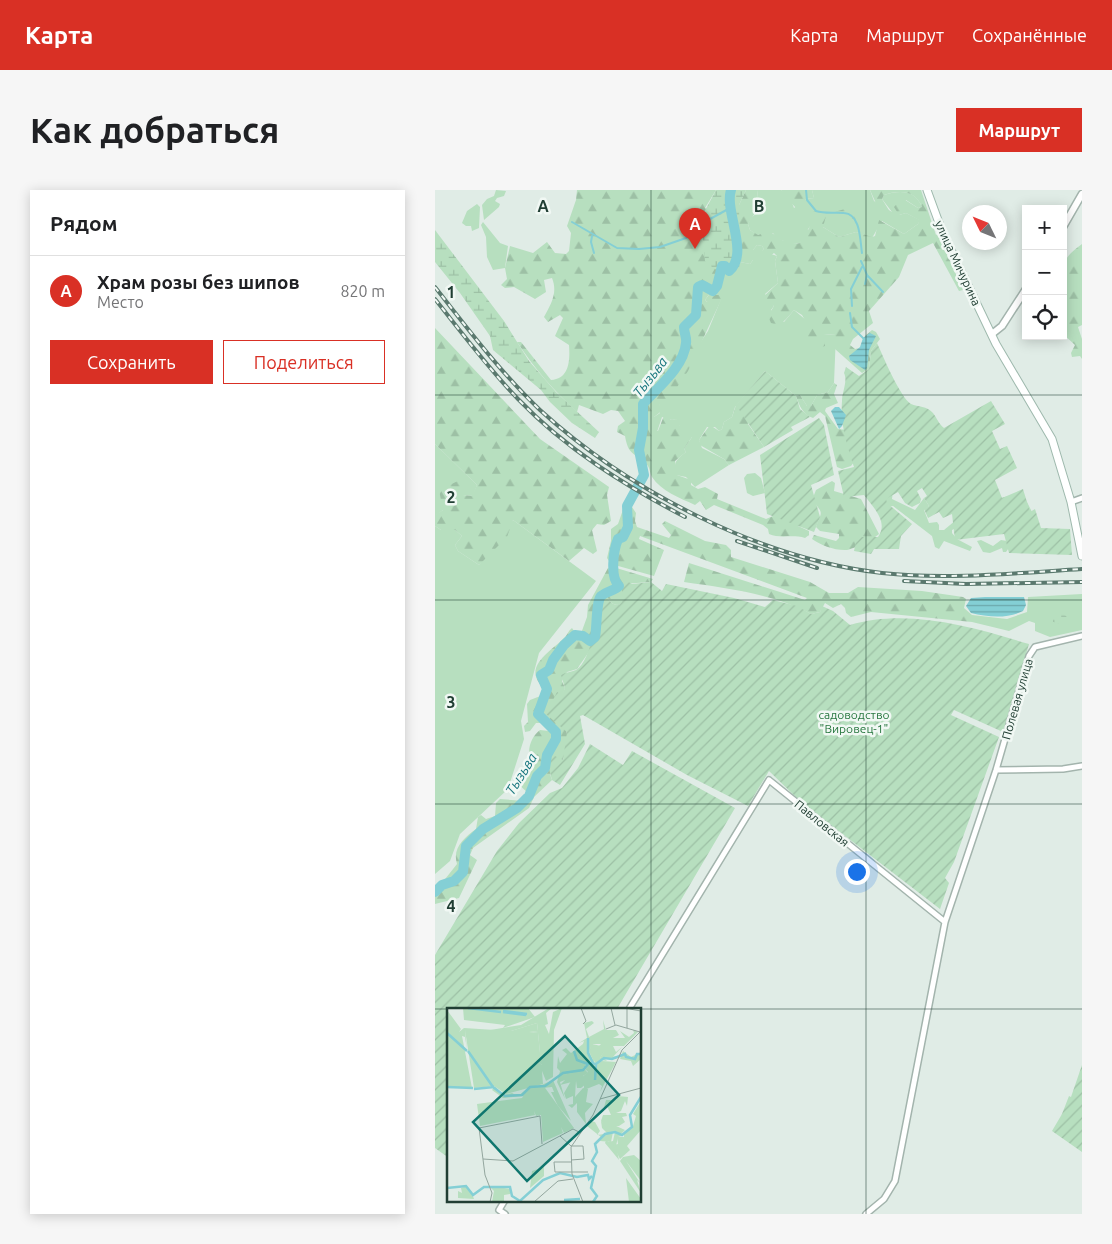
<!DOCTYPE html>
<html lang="ru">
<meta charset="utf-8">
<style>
body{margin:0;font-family:Ubuntu,sans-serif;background:#f6f6f6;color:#202124}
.controls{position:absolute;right:15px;top:15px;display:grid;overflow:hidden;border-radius:0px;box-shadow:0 2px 12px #0003}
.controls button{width:45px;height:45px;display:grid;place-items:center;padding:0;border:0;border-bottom:1px solid #e0e0e0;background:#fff;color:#202124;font:25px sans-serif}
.compass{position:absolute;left:527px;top:15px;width:45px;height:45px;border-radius:50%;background:#fff;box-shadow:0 2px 12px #0003;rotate:313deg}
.you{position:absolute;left:421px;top:681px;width:18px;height:18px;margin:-12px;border:4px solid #fff;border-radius:50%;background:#1a73e8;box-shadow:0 0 0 8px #1a73e833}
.badge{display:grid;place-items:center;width:32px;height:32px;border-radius:50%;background:#d93025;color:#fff;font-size:16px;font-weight:700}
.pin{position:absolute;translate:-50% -41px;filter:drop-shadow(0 1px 2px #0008)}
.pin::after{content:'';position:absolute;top:26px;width:18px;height:15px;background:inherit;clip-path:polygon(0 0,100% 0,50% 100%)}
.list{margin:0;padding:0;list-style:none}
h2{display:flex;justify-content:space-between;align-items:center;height:65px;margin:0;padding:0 20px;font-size:21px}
h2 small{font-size:16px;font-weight:400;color:#757577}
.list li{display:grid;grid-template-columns:32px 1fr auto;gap:15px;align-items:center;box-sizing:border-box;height:70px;padding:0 20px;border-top:1px solid #e0e0e0}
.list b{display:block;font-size:19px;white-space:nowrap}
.list p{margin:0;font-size:16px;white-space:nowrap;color:#757577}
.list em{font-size:16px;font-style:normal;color:#757577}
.actions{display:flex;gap:10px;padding:15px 20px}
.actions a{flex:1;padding:11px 0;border:1px solid #d93025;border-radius:0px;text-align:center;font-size:18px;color:#d93025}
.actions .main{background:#d93025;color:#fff}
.icon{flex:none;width:28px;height:28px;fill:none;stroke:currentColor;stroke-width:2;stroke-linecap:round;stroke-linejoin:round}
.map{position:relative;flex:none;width:647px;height:1024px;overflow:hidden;border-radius:0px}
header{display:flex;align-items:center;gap:30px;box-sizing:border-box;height:70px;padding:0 25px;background:#d93025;color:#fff}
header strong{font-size:24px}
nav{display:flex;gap:28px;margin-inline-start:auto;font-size:18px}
.intro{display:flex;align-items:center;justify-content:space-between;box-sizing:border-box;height:120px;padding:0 30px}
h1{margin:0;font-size:35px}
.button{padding:12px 22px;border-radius:0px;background:#d93025;color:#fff;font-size:18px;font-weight:700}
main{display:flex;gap:30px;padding:0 30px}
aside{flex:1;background:#fff;border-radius:0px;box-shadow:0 2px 12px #0003}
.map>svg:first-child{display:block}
</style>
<header>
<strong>Карта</strong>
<nav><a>Карта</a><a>Маршрут</a><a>Сохранённые</a></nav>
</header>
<div class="intro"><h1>Как добраться</h1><a class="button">Маршрут</a></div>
<main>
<aside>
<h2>Рядом<small></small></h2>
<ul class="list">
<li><span class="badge">A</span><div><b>Храм розы без шипов</b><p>Место</p></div><em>820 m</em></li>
</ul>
<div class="actions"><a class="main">Сохранить</a><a>Поделиться</a></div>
</aside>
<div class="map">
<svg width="647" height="1024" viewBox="0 0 647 1024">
<defs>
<pattern id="forest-firs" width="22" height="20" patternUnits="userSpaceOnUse" patternTransform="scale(1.25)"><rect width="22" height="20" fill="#b7dfbf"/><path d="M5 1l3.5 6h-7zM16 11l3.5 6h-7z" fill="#9dc0a5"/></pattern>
<pattern id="wetland-marsh" width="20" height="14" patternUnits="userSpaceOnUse" patternTransform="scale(1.25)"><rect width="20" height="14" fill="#b7dfbf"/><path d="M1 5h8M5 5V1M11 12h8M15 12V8" fill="none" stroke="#9dc0a5"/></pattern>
<pattern id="garden-furrows" width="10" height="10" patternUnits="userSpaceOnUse" patternTransform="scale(1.25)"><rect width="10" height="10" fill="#b7dfbf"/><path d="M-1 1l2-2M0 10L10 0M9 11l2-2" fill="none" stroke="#9dc0a5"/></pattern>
<pattern id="water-rules" width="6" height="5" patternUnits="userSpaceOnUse" patternTransform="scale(1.25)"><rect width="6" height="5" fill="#84cfd5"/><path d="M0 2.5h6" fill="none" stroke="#6ca9ad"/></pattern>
</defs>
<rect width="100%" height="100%" fill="#e0ece6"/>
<!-- grass -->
<path fill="#b7dfbf" d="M61,0L71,1L69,6L62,8L60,11L65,14L64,17L49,30L47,15L52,9L59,6Z
M322,0H346L356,10L359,18L371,9L379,8L377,0H435L439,11L457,22L447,9L449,5C465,0 480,0 487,17L483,18L471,10L464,25L471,23L485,30L483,34L469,44L447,31L437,48L421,42L404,47L388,37L375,36L365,53L360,54L342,49L338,43L322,45L315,40L313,34C318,23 321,25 331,20L324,16Z
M42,14L45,17L44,38L37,41L36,36H31L27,33L32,21Z
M48,32L65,53L73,56L70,78L58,80L52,67L51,47L46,35Z
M322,55L327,56L329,59L327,61L342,66L340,71L343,93L330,104L339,116L336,120L349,132L359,120L389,145L401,144L399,193L393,202L382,205L376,216H372L365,205L361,206L330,181L300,217L297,227L289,232L287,239L284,241L280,237H272L264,250L267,258L289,269L294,275L260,297L251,287L241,285C238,272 241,270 251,262L249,259L257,247L244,235L241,229L237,230L227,227L222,242L219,241V227L225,223L224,215L273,141L286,109L272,112L270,110L279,98L283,80L305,72L315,74L318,70V60Z
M0,254L42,295L38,306L28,305L8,314V320L0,326Z
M320,283L326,288L330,303L318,306L312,303L309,288L312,284Z
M447,293L458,300L457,309L480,320L489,308L494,316L489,320L494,333L502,332L504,335V340H509L521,330L566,308L582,304L591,310L597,322L534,331L517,340V343L522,349L537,357L535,361L509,351L504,359L500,357L497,346L458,316L451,317Z
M78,330L161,391L104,463L86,531L89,549L73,599L25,644L15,671L0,684V336L6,340H20L27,346L20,355L23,361L44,375Z
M546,350L558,356L566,350L578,352L571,362H568L567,358L555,363L548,362L542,351Z
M647,404V440L615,447L600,441V433L594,431L574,441L537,432V425L572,429L592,422L593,407Z"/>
<!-- forest -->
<path fill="url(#forest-firs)" d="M142,0H281L270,18L303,32L304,15L311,0H322L324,16L332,23L330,25L320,23L313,34L315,40L323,45L334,41C343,46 343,52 354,50L360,54L365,53L367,43L374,39L376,23L383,19L387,20L391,26L388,37L404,47L421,42L437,47L440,46L444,30L469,44L483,34L484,30L471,23L464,25L459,17L467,8L483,18L487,17C480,0 464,0 449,5L447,9L460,30L457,31L443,18L435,0H486L501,45L503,44L528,100L524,101L498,53L473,65L464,87L434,121L438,133L418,149L415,155L420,159L427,158L430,146L437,140L441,142L445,149L436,161L434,179L427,183L400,159V144L389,145L390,156L376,160L369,141L371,132L367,125L359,120C352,128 347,137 336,133L333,126L339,116L334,112L330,115L328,113L327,108L343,93L340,71L342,66L339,63L334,67L325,66L324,63L329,59L327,56L322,55L318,60V70L315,74L305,72L299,81L283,80L282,93L270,110L272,112L280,105H284L287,108L253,181L232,212L224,215L228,220L219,227V241H223L230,223L236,230L241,229L245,231L244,235L259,239L257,247L249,259L251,262L240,271L242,285L256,290V295L263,299L270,297L283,304L282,309L331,329L338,326L365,329L363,336L374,341V345L370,348C358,344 345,349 334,344L333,339L328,335L279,315L271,320L265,311L260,315C245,308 226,301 217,287C215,284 215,279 213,276C203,261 194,270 190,246L182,242L183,236L190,231L183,221L176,220L168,224L144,215L142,222C119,201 99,178 82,152H86L116,190C135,189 135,169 134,155L120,146L128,128L125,125L113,132L109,127C116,114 123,103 117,88L109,90L111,102L100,109L79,97L70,98L66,95L72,89L70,78L75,56L98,63L112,52L120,63L131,64L134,61L136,43L132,36L141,10Z
M346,0H377L379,8L371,9L369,12L373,17L370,20L365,21C361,19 348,4 346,0Z
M420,16L424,20V27L420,29L397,26L396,23Z
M647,54V135L643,137L647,149V169L645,166L637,167L636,163L640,155L628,144V91L631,86C625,70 635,63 647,54Z
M0,138L105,249L174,297L172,305L176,331L169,335L162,334L157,340L162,361L158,364L149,358L134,371L78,330L72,347L44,375L23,361L20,355L27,346L20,340H6L0,336V325L8,320L4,300L25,290L28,305L37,306L42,295L0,254Z
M399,193L402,195L399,204L403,213L391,218L390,221L403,239L412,240L419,272L416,276L407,279L402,277L390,226L385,222L378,228C368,225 364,215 361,206L365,205L372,216H376L382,205L393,202Z
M320,208L313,234L329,257L294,275L289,269L265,255L264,250L275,235L284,241L287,239L289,232L297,227L301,215Z
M397,291L400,293L399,301L426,309L444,344C440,348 418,359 412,360C401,361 385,355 377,349L379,345L401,351L404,348V344L385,341L381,337C386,321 390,325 377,310L381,300Z
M190,314L197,317L201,323L200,331L202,337L234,348L236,345L227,334L230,331L270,351L291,355L296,360V367L375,392L394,403H413L423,397L487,401L528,407L531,409L529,418L537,425V432L436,422L416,427L411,423L410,418L406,414L398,418L390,413L385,422L376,424C339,404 291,398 249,392L254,373L370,410L372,408L205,346L204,349L229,360L219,386L176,374L172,368L176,351V339L183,334Z
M178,377L218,389L216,392L187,394V413L184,415C175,415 173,409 170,401L166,400L164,421L156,449V459L142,479L132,482L127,491L130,498C122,520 140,546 128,569C126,575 119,580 115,584L117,590L99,607L94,618L38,658L35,665L42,670L24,708L0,714V697L3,698L22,674C17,658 29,648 41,639L43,627L46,625L51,629L60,626L61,613L65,609L89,611L93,608V603L82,593L88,584V575L95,568C92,558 97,546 105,540L114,541L116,538L113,533H101L95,541L90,542L89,536L93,532L92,514L95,510L108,505L111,498L110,494H105C89,475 119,459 130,447C133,444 133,441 137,438L139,441L138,449L140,451L144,449L152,427L153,415L173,378Z"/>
<!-- wetland -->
<path fill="url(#wetland-marsh)" d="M281,0H311L304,15L305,72L304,78C292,87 280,81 270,71L266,28Z
M0,40L69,131L94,171L121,202L164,242L160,248L137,233L115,212L106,200L58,160L55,146L25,103L0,72Z
M624,420L633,428L634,433L628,439L624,434L616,431L618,423Z"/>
<!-- garden -->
<path fill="url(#garden-furrows)" d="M442,153C448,166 465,207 476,214C483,217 492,216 498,223C502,228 503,233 509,238L556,211L570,234L557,241L565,259L572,256L582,278L560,290L567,308L588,299L595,322L600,319L606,338L635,339L637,365L574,363L569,344L520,350L517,324L508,328L504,322L493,328L489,319L494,316L489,308L492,306L487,298L482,301L486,309L485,313L477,317L470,313L463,302L451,309L452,313L477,334L466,346L464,359H439L436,364L419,361L422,347H443C454,332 438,317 429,305L409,307L403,281L419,277C412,256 405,234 407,211C407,202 413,191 409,183L411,177L424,186L434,179L436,161Z
M330,181L361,206L365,219L375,227L356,237L358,240L329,257L301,215Z
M384,228L389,235L399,285L376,295L385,327L379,342L332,324L325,265Z
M190,390L197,394L216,392L227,401L231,394L299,408L330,417L338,410L362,416L376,424L385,422L387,416L398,421L415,435C473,418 537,437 594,454L568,542L519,520L516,525L564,547L519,672L510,688L514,693L505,719L366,612L334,581L313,616L252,585L148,525L145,526L150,554L125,595L117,590L111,568L114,563L128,570L132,542L111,524L122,502L127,505L130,498L126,485C131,482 136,482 141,480C157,471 164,418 166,400H170C173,409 175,415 184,415L187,412V394Z
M155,554L188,575L197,561L300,618L182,819H14V968L0,958V765L62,661L84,633L115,603L127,598L143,578Z
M647,875V962L617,941L627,924L634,906L636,907Z"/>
<!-- water -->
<path fill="url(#water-rules)" d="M435,143L441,146L434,160L432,178L430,180L415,170L414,166L425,157L428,148Z
M400,217H404L411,225L407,236L404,239L396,221Z
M550,407H589L591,415L588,421C572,429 553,427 536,423L531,416L536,408Z"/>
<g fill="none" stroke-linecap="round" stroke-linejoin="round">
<!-- stream -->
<path stroke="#84cfd5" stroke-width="2" d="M371,0L372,10L381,21C390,24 400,22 409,23C426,24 425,51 427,63
M137,32L182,58L204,59L225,57L251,48L266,34L295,18
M157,46L156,52L159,63
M426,71L432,85L448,102
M430,94L432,85
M417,116L416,99L427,77
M415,123L417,137L428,148"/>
<!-- river -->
<path stroke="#84cfd5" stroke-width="10" d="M0,702L7,695L19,691L28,682L31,656L48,639L82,618L94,606L102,586L110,578L112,565L121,549V542L103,524L112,499L106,485L114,480L118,470L129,455L140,445L148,446L155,451L160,447C162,438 161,412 166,406C172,401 179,401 184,396C175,388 178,361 183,349L188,347L193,337L192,316L209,285L204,260L208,238V214C222,198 249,177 251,153C252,148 249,143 249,137L261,125L263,97L267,95L278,101L282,96L287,76H290L294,81C315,64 289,21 296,0"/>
<!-- minor casing -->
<g stroke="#a3b4ad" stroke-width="8">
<path id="minor" d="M636,312L647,308
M561,580L628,579L647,576
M194,819L334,590L510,732
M70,1024L64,1020L70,1010
M431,1024L449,1009L460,991L510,732L561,580L594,466L600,457L647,446"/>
</g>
<!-- tertiary casing -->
<g stroke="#a3b4ad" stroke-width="9">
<path id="tertiary" d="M628,37L647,4
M557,144L567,136L591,99"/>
</g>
<!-- secondary casing -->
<g stroke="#9eb9ad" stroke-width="9">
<path id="secondary" d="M492,0L507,41L561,154L617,249L636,312L647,366"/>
</g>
<!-- minor -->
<use href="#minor" stroke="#fff" stroke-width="5"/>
<!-- tertiary -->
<use href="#tertiary" stroke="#fff" stroke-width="6"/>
<!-- secondary -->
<use href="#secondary" stroke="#fff" stroke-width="7"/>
<!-- rail casing -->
<g stroke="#5a796e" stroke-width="4">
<path id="rail" d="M0,97C33,139 66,183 105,220C195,302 326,369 447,383C513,390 582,383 647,379
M0,109C27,143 53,178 83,209C131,259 189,295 250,327
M302,351L382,378
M469,391L531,394L647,392"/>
</g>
<!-- rail -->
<use href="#rail" stroke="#f1f8f4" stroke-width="2" stroke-dasharray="5.5" stroke-linecap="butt"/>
</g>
<!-- grid -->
<path fill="none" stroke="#203e33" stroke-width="1" stroke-opacity="0.55" d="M216,0V1024M431,0V1024M0,205H647M0,410H647M0,614H647M0,819H14M205,819H647"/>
<g text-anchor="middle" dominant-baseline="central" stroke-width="5" stroke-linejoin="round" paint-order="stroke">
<!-- street labels -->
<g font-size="12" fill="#203e33" stroke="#f1f8f4">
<text transform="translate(523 73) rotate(65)">улица Мичурина</text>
<text transform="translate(582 509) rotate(-74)">Полевая улица</text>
<text transform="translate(387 633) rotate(39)">Павловская</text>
</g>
<!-- park labels -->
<g font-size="12" fill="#27773f" stroke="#f1f8f4">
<text x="419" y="524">садоводство<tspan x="419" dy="14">"Вировец-1"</tspan></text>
</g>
<!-- water labels -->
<g font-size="14" font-style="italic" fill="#16757d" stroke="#f1f8f4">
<text transform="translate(215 187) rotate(-52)">Тызьва</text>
<text transform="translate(86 584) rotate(-58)">Тызьва</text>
</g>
</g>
<!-- overview -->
<g transform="translate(12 818)">
<rect width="194" height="194" fill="#e0ece6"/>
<path d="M16,0H81L88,9L56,20L58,17L17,12ZM0,2L14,21L12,24L17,20L64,23L90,15L91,23L82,24L91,25L93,45H90L95,48V57L91,54L89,60L95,63L96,76L59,86L47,78L27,80L18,22L20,41L18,29L15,28L25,80L0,79ZM159,34L163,44L159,38L154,39L152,41L153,45L152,41L162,45L157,44L153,50L171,48L169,51L157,50L160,53L154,52L149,56L147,52L148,56L137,57L146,52L142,43L145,36L154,38ZM159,56L161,59L154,70L157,71V74L156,71L153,74L141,60L146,57L147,63L151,57L156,60ZM135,58L141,65L136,68L139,76L134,80H130L129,73L113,77L118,72L116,67L132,63ZM172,108L176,113L167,117L178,122L174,126L166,124L164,134L153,133L154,129L140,118L144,113L148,114L153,123L150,127L157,126L160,125L155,120L154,113L161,118Z" fill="#b7dfbf"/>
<path d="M102,0H105L99,5L101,16L98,17L102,26L106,4L115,0L107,22L106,69L99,73L95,63L88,64V56L91,54L95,57V49L83,45H93L91,25L82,24L91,23L90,15L64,23H37L74,17ZM156,12L159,22H169L172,27L166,30H178L173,23L182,29L187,25L186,22L191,24L177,38H166L169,44L175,39L165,50H153L157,43L152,46L150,40L154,36H146L142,43L146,52L138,55V58L155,53L169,54L153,84L155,78L152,76L137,82V71L134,70L141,64L136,59L132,63L118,67V72L113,74L118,91L110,74L113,63L110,60L111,48L113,55L120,46L115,42L119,40L124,45L136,36L137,33L132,35L140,30L137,15L145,13L147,15L139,21L142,29L157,21ZM106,72L124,113L111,98L104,84H107L105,79L96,80V77L77,88L56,90L45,82L48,78L56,87L65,85L71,88L84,78L90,79ZM171,88L181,89L180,98L178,93L174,103L169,105H179L180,108L175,109L178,114L172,118L155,119L158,117L154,113L156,107H164L160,98L156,103L159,92H169ZM168,124L175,128L171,129L169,138L172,152L158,135L160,130L161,134L166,133ZM187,147L194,153V173L179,153L193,175L190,172L194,185L173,153L176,149ZM179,170L194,191V194H182Z" fill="#b7dfbf"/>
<path d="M176,43L184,49L194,44V51L186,58L184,53L173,51Z" fill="#b7dfbf"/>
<path d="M124,73H129L128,89L136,80L141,81L139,94L146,96L138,105L139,116L130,104V95L125,100L121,97L126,96V88L119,91L117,85ZM96,77L127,120L117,125L114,119L116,125L96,134L94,107L89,108L87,103L88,107L33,118L30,96L75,90L80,82ZM194,93V122L180,138L183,142L173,151L166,137L171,136L170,129H177V124L186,118L189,108L186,106ZM97,159V168L83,180L85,163ZM19,178L24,183L27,191L11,190V183L15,185L14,180ZM51,179L63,181V186L57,187V194H45L47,183L44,180Z" fill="#b7dfbf"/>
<path fill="none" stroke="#84cfd5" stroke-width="2.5" d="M21,0L54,4M56,3L80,6M56,4L79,7M0,25L20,43M141,30V45L146,55M21,43L46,79L58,88L75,87L83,79L98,78L116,65L136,62L142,55L149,56L157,50L165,51L178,46L179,49L188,51L190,46H194M127,43L130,52L141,56M148,72L149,56M0,79L26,80M27,81L47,79M0,180L19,178L26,187L37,179H63L65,188L73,193L96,172L113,165L130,169L141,167L142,171L145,168M117,192L133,191M146,194L150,188L144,180L149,158L145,153L150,144L148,136L158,126L168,124L175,127L185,119L183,107L194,89"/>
<path fill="none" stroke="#93a69e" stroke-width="1" d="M134,0L139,13L136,16M164,0L168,17M177,0L194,3M180,20V0M159,21L169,17L193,24M153,91L194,80M113,128L124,138H136L137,151L124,152M36,151L66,153L126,121L134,125M124,154H107L108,164H141M43,194L45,185L38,167L32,120L93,108L95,136M87,194L111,173L126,171M136,194L125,166L124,139L146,107L175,42L194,23"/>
<path fill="#0f766e" fill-opacity="0.15" stroke="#0f766e" stroke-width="2.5" d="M118,28L172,87L80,173L26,114Z"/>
<rect width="194" height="194" fill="none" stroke="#203e33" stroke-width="2.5"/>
</g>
<g font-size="16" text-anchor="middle" font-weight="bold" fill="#203e33" stroke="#f1f8f4" stroke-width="5" stroke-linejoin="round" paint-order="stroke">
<text x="108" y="22">A</text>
<text x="324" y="22">B</text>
<text x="16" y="108">1</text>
<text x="16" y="313">2</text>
<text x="16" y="518">3</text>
<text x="16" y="722">4</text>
</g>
</svg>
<div class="controls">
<button>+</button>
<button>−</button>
<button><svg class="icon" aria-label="locate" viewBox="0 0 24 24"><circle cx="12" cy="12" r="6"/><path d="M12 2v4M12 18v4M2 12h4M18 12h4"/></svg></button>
</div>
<svg class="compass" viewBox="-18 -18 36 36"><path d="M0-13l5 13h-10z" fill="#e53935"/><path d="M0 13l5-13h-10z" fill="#757577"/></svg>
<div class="you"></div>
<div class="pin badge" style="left:260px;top:59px">A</div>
</div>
</main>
